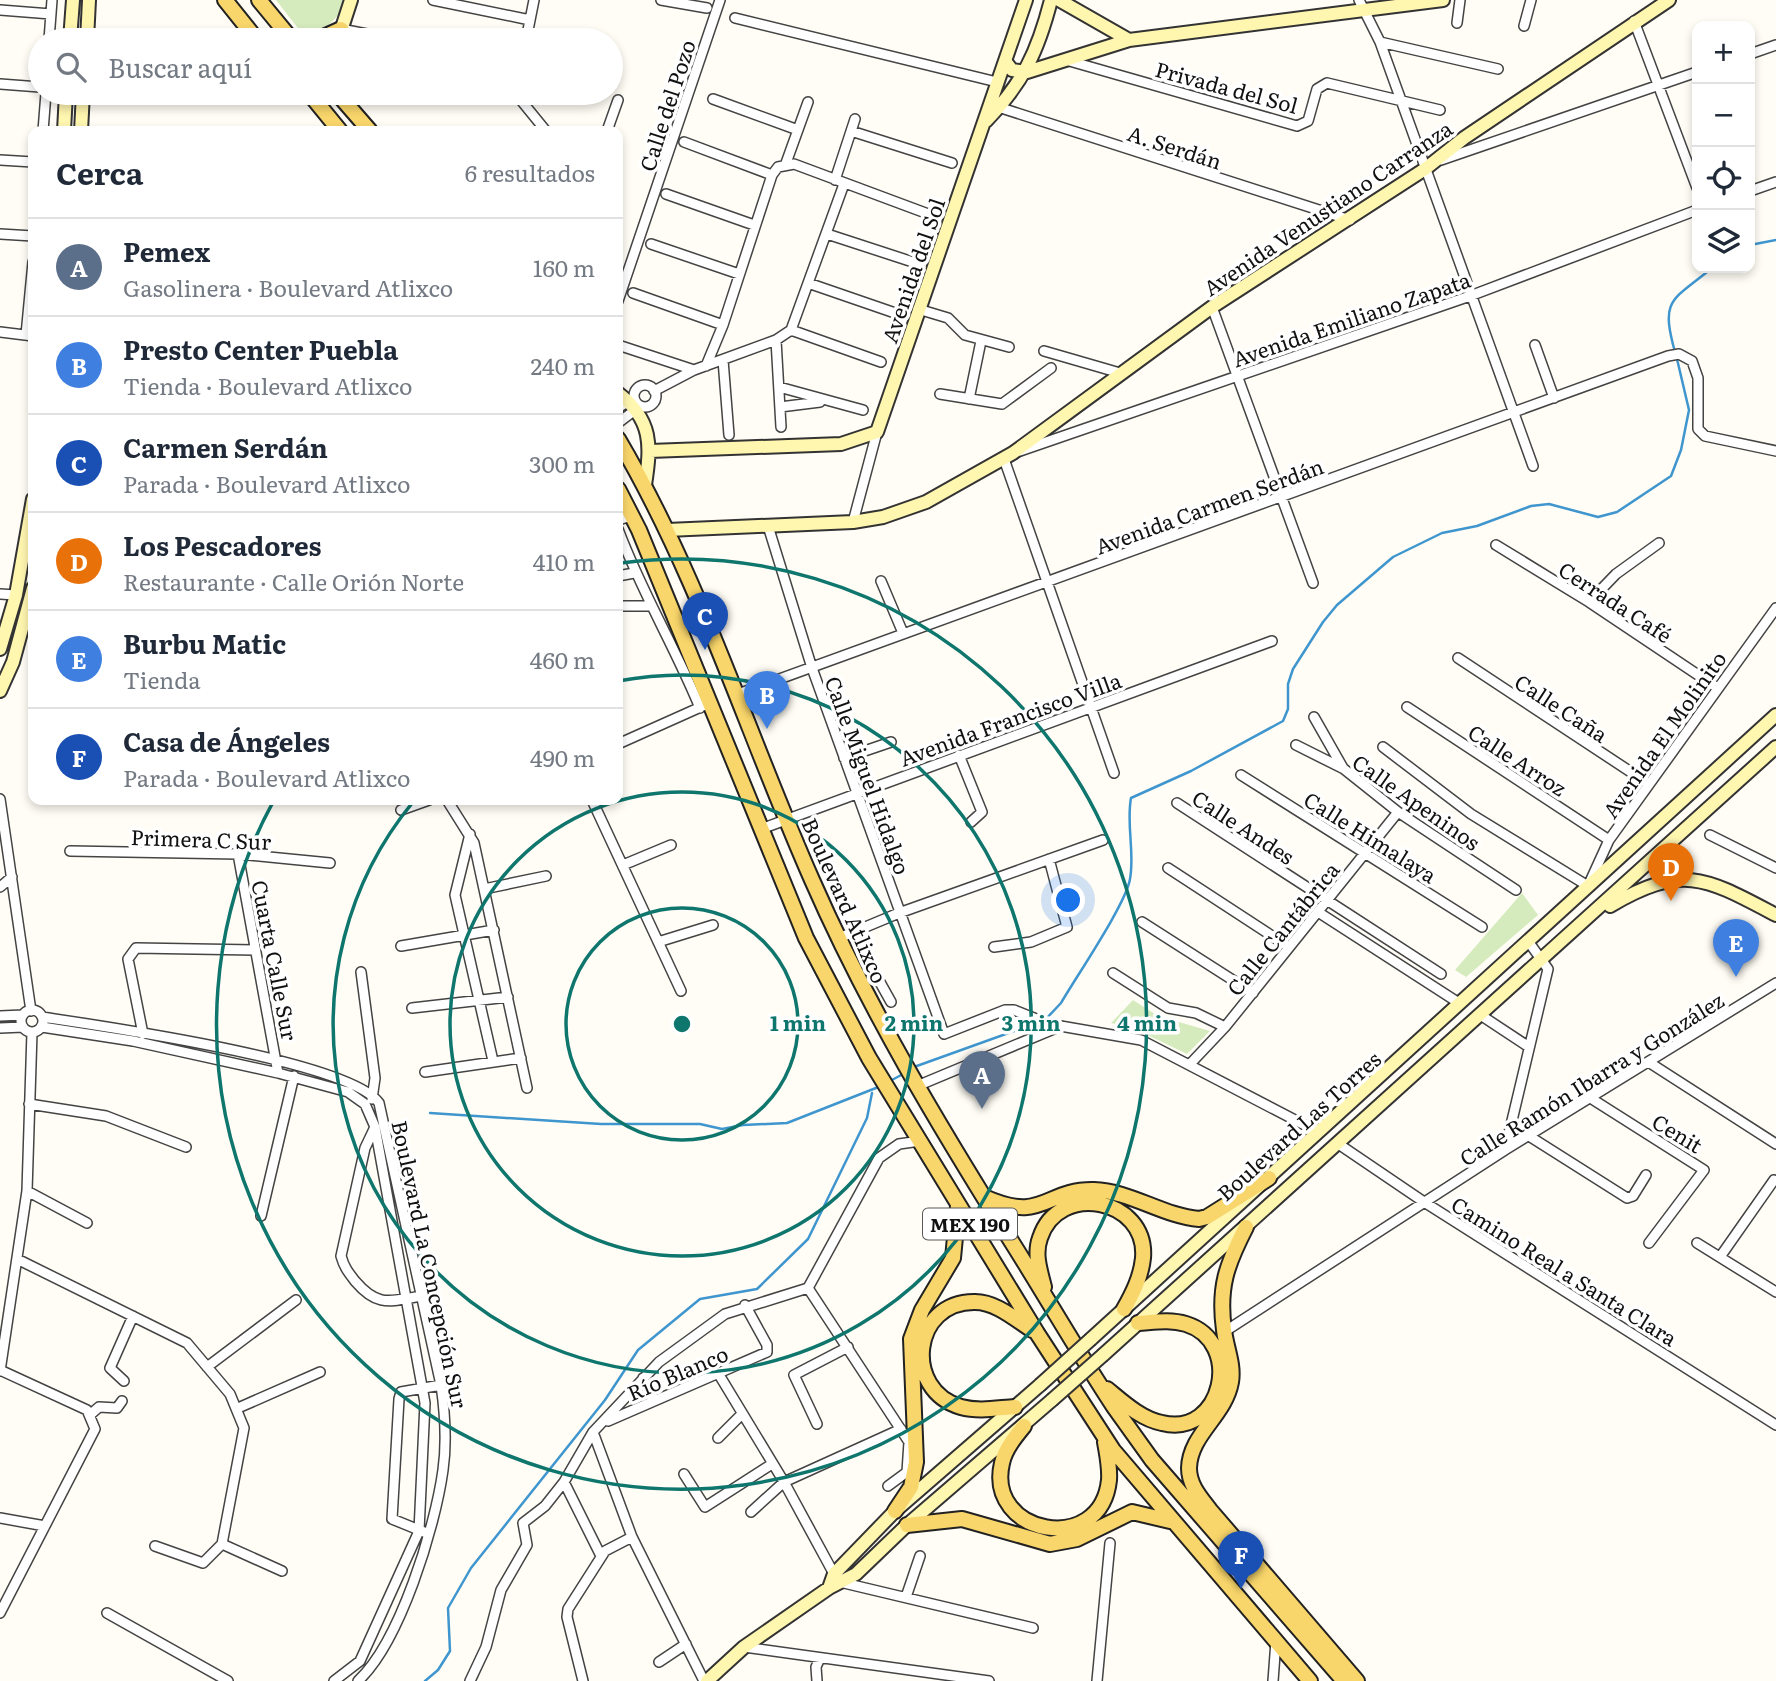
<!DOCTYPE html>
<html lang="es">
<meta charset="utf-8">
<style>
body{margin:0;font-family:Literata,serif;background:#f6f6f7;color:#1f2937}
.controls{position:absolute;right:21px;top:21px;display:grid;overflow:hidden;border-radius:14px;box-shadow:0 4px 10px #0003}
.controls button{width:63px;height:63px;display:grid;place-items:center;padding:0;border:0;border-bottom:2px solid #e0e1e3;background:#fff;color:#1f2937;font:35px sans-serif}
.you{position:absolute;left:1069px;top:901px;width:24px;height:24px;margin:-18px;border:5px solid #fff;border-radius:50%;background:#1a73e8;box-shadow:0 0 0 10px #1a73e833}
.badge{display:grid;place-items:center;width:46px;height:46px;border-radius:50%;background:#c4262e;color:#fff;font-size:23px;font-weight:700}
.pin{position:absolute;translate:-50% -58px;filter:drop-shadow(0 2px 4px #0008)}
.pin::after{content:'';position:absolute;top:37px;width:24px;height:21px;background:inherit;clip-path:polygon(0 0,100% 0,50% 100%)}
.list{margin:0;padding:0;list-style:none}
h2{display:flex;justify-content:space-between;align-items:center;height:91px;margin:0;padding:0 28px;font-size:30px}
h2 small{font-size:23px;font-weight:400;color:#747a83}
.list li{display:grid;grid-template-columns:46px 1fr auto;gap:21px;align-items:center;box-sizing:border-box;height:98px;padding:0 28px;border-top:2px solid #e0e1e3}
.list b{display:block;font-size:26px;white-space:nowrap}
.list p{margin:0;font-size:23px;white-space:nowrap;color:#747a83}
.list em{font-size:23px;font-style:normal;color:#747a83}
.icon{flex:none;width:38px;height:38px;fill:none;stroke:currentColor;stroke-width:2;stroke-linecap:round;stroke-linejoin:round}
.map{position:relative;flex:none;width:1776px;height:1681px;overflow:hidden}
.search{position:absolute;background:#fff;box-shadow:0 4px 10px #0003;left:28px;top:28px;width:595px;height:77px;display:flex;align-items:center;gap:18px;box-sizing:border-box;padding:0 24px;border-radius:38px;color:#747a83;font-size:26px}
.panel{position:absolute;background:#fff;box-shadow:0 4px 10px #0003;left:28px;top:126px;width:595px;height:679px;border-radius:14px}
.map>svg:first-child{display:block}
</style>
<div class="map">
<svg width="1776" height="1681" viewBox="0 0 1776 1681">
<rect width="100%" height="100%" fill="#fffdf5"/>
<!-- green -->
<path fill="#d5ebbd" d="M276,0H346C338,21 325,30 304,36Z
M1522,893L1538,915L1466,977L1455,970Z
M1133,1000L1158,1016L1210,1031L1187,1054L1135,1029L1111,1023Z"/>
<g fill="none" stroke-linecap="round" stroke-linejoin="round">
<!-- stream -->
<path stroke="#3f96cf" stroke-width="2.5" d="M1750,245L1776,240
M1675,352C1660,298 1672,301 1712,268
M1045,1020L1061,1003C1076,977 1126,904 1130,879C1135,852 1126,825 1131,798L1191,771L1283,721L1288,709V684L1293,669L1323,622L1337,605L1393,557L1442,533L1477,526L1531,506L1549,504L1598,517L1617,512L1671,476L1681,450L1689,410L1677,359
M914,1067L1039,1022
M890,1081L905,1073
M430,1113L601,1124H700L722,1129L743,1125L787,1123L881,1086
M425,1681L438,1670L450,1651L448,1608L471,1568L605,1400L638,1350L700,1299L757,1289L808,1239L867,1118L872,1093"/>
<!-- street casing -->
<g stroke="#444" stroke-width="12">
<path id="street" d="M433,0L530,20
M661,0L707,8
M1359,0L1380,42L1533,466
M0,10L51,14
M735,18L997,82
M1634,21L1697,188
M1457,23L1460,0
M1524,26L1531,0
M341,29L398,40
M49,40L52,0
M526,40L534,0
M1380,42L1498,69
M1750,54L1776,45
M1066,60L1297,126L1308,121L1317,89L1327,83L1440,110
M0,84L40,87
M515,93L546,131
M713,99L798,130
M995,106L1350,220
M43,131L46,93
M607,131L618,100
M851,131L952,163
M684,142L772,175
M0,160L33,162
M1441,160L1697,72
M786,163L808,102
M835,180L855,119
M1750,191L1776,182
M666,194L754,225
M0,234L33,236
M827,234L919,264
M651,244L739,274
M808,283L898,314
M633,293L723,325
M618,301L720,0
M1212,307L1313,583
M918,309L948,318L965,335L1009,347
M791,330L844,184
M791,330L881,362
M0,332L33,336
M26,335L33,262
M776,340L781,427
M618,345L694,370
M1535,345L1554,398
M1044,351L1120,373
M723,360L729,435
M706,366L723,325L772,175L778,167L794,164L931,215
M634 396a11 11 0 1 1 22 0a11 11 0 1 1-22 0Z
M779,387L863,410
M654,391L694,370L776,340L791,330
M940,394L1002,404L1051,368
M969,399L981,341
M780,407L820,402
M618,408L632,399
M618,423L639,407
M1020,451L1470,296L1697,210
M1004,459L1114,773
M618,520L632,516
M853,522L877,432
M768,526L812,668L944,1034L1005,1010H1014L1049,1024L1141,1040L1318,1132
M618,529C641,591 675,647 700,708
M1496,545L1589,602L1716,687
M618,576L634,573
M881,581L903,633
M0,594L16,595
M1589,602L1616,574L1659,543
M618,606H651
M1458,658L1649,784
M738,694L1668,356L1679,354L1692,361L1698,378V429L1705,436L1776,451
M1407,707L1609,840
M1314,717L1343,768
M618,744L703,706
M1296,745L1344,769L1398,812L1516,890
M1383,747L1471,814L1588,886L1609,840L1776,608
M959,755L982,812L971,822
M844,758L891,742
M1241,775L1482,927
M0,799L31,1011
M447,800L474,843L527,1088
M592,800L681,991
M1177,803L1441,974
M401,810L429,800
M761,829L1272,641
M470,834L455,895L493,1061
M1710,835L1776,868
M70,851L238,854L330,863
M238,854L278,1073
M623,865L671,845
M1168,868L1289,947
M0,887L12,877
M484,889L546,876
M1318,912L1459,1003
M1142,922L1253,993
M852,932L891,1002
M839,938L899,913L1103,840
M658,942L713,925
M401,946L494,930
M994,947L1031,942L1067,927L1049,859
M361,972L375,1078L372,1099
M1113,973L1168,1008L1196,1013L1225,1027
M412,1008L508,997
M21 1021a11 11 0 1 1 22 0a11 11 0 1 1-22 0Z
M1479,1014L1529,1047
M0,1016L23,1015
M42,1017C101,1026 350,1061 379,1103L441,1385C445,1413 447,1442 443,1470C435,1528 400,1642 358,1681
M42,1027L133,1041L278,1073L348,1092L365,1104L375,1127L425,1403L419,1531L360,1661L334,1681
M0,1028L23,1027
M143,1034L128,959L136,948L255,950
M1191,1063L1225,1027L1398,812
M1650,1063L1776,1144
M425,1072L521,1058
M917,1086L1061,1026
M1592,1099L1704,1170L1649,1243
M29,1104L106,1116L186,1147
M375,1127L365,1148L341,1256C344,1267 348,1272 355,1281C378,1308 390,1301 422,1296
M1529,1136L1627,1198L1633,1196L1646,1175
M1337,1143L1424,1202L1776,1425
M1505,1150L1548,969L1528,941
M27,1191L87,1223
M261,1216L294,1076
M1697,1243L1776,1292
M1720,1257L1774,1180
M17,1259L187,1343L230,1394L244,1428L222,1544L203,1563L155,1546
M808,1288L909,1442L907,1472L888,1486
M1224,1332L1505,1150L1776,983
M207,1367L296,1300
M0,1371L27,1191L32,1032
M718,1373L784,1482L834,1574L844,1583L1033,1628
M643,1378L653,1399
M124,1381L110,1368L133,1316
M238,1408L320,1372
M91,1414L99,1407L117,1408L122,1401
M608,1421L767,1352V1345L745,1305
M817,1424L794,1375L848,1347
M593,1432L632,1537L704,1681
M718,1438L742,1414
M684,1474L705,1507L772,1464
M564,1482L601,1556
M751,1512L784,1482L901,1429
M0,1518L45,1526
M424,1532L392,1519L399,1399L401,1392L441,1385
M222,1544L282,1571
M906,1597L920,1556
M0,1613L95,1429L87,1410L0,1370
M107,1613L228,1681
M744,1647L989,1681
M659,1662L686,1644
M470,1681L486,1647L501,1590L527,1545L523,1523L545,1506L564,1482L593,1432L659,1362L725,1314L808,1288L879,1158L899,1144L920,1141
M583,1681L567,1617L568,1609L605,1551L632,1537
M817,1681L816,1667L820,1658
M1097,1681L1110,1543
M1273,1681L1276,1641"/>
</g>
<!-- secondary casing -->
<g stroke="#333" stroke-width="16">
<path id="secondary" d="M1059,0L1129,40
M70,40L73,0
M87,40L89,0
M338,40L351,0
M1005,61L1012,70L1027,72L1129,40L1443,0
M986,121C1023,83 1038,51 1051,0
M64,131L66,93
M81,131L83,93
M618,393C653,420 651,446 645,485
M650,451L841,444L877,432L1026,0
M667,530L853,522L883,517L926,502L1013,453L1212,307L1425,169L1464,138L1669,0
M0,649L16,595L33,499
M0,691L13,662L33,588
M1610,906C1683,863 1706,878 1776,915
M1091,1339L1776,715
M1103,1355L1776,747
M829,1588L834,1574L895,1511L1040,1385
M707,1681L744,1647L829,1588L856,1574L907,1525L1052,1400"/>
</g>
<!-- primary casing -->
<g stroke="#222" stroke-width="18">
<path id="primary" d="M225,0L257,40
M259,0L292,40
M317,40L341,29
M309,93L340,131
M337,93L370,131
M618,439C700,578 747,733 812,880C868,1008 939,1126 1013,1244C1047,1298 1079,1354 1114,1407L1152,1460L1344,1681
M618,489L639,530L806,938L869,1058L1037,1333L1113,1450L1310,1681
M984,1197C1044,1224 1044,1189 1094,1190C1130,1191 1163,1216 1199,1219L1207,1217L1269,1178
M1246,1227C1227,1264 1218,1287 1224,1330C1226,1348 1234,1364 1231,1382C1225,1416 1190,1434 1189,1468C1189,1485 1200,1497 1210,1510L1357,1681
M1044,1287C1040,1271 1034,1254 1040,1238C1058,1181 1148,1198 1143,1258C1141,1277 1133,1293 1124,1309
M1107,1389C1123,1402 1141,1419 1162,1423C1223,1438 1244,1342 1186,1324C1170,1319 1154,1322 1138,1323
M1015,1407C998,1408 979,1412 961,1407C902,1390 912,1301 975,1302C996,1302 1015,1319 1032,1330
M1024,1426C1015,1437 1005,1449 1002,1463C985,1535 1101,1557 1109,1480C1110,1467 1107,1454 1105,1442
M895,1511L911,1487L916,1462L911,1339L922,1310L953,1258L958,1206
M907,1525L962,1519L1050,1544L1077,1539L1132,1512L1170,1521"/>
</g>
<!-- street -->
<use href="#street" stroke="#fff" stroke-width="9"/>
<!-- secondary -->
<use href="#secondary" stroke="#fff6b0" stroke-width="12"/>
<!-- primary -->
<use href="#primary" stroke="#f9d66b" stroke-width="14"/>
<!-- secondary-bridge casing -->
<g stroke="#333" stroke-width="16" stroke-linecap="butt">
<path id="secondary-bridge" d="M1040,1385L1091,1339
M1052,1400L1103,1355"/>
</g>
<!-- secondary-bridge -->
<use href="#secondary-bridge" stroke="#fff6b0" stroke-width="12"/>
</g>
<!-- distance rings -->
<g fill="none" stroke="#0f766e" stroke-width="3.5">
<circle cx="682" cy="1024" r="116"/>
<circle cx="682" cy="1024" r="232"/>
<path d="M618 681A349 349 0 1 1 413 802"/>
<path d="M621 563A465 465 0 1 1 273 802"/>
</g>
<g text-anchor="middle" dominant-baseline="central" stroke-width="7" stroke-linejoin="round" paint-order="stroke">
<!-- shield labels -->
<rect fill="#fff" stroke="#585858" stroke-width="2" x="923" y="1208.5" width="94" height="31" rx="5"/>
<g font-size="19" font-weight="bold" fill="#111">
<text x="970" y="1224">MEX 190</text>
</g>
<!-- street labels -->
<g font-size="21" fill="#111" stroke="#fff">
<text transform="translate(1227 86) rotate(15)">Privada del Sol</text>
<text transform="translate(666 105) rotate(-72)">Calle del Pozo</text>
<text transform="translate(1175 146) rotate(18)">A. Serdán</text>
<text transform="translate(1327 207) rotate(-34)">Avenida Venustiano Carranza</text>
<text transform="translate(912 270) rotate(-71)">Avenida del Sol</text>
<text transform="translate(1351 318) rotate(-19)">Avenida Emiliano Zapata</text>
<text transform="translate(1209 505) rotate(-20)">Avenida Carmen Serdán</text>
<text transform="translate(1616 601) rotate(33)">Cerrada Café</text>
<text transform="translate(1562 707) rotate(33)">Calle Caña</text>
<text transform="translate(1010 718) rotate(-20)">Avenida Francisco Villa</text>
<text transform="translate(1663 734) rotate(-55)">Avenida El Molinito</text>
<text transform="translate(1518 759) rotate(33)">Calle Arroz</text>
<text transform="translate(869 775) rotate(70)">Calle Miguel Hidalgo</text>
<text transform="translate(1417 801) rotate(35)">Calle Apeninos</text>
<text transform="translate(1244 826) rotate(33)">Calle Andes</text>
<text transform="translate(1371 836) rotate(32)">Calle Himalaya</text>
<text transform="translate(201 838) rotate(2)">Primera C Sur</text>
<text transform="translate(846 900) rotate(66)">Boulevard Atlixco</text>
<text transform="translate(1282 928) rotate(-51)">Calle Cantábrica</text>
<text transform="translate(276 960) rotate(79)">Cuarta Calle Sur</text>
<text transform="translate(1591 1078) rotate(-32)">Calle Ramón Ibarra y González</text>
<text transform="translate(1298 1125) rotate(-42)">Boulevard Las Torres</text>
<text transform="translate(1678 1132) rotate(31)">Cenit</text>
<text transform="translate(431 1264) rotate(78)">Boulevard La Concepción Sur</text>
<text transform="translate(1565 1270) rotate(32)">Camino Real a Santa Clara</text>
<text transform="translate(677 1372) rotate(-23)">Río Blanco</text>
</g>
</g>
<circle cx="682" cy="1024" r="10" fill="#0f766e" stroke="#fff" stroke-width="3.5"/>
<g font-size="21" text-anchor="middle" font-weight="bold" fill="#0f766e" stroke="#fff" stroke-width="7" stroke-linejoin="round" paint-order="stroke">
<text x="798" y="1031">1 min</text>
<text x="914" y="1031">2 min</text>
<text x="1031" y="1031">3 min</text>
<text x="1147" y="1031">4 min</text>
</g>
</svg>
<div class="controls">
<button>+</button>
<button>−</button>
<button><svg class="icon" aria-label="locate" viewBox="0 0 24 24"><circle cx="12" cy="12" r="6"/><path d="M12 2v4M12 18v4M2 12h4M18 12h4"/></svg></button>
<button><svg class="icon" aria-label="layers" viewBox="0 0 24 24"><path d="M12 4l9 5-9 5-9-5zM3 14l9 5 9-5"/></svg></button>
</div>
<div class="you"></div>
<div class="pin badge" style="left:982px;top:1109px;background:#5c6f8a">A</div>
<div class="pin badge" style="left:767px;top:729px;background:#3f7fe0">B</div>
<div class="pin badge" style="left:705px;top:650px;background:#1a4fb4">C</div>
<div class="pin badge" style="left:1671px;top:901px;background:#e8710a">D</div>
<div class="pin badge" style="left:1736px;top:977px;background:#3f7fe0">E</div>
<div class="pin badge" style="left:1241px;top:1589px;background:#1a4fb4">F</div>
<div class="search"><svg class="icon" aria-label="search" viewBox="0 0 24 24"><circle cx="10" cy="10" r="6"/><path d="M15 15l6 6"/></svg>Buscar aquí</div>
<section class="panel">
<h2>Cerca<small>6 resultados</small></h2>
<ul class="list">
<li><span class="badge" style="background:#5c6f8a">A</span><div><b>Pemex</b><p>Gasolinera · Boulevard Atlixco</p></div><em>160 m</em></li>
<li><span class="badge" style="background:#3f7fe0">B</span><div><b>Presto Center Puebla</b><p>Tienda · Boulevard Atlixco</p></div><em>240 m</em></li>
<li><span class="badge" style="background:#1a4fb4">C</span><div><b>Carmen Serdán</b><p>Parada · Boulevard Atlixco</p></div><em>300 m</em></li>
<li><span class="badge" style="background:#e8710a">D</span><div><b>Los Pescadores</b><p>Restaurante · Calle Orión Norte</p></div><em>410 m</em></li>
<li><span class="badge" style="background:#3f7fe0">E</span><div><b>Burbu Matic</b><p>Tienda</p></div><em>460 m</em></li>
<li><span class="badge" style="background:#1a4fb4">F</span><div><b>Casa de Ángeles</b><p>Parada · Boulevard Atlixco</p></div><em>490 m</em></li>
</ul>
</section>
</div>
